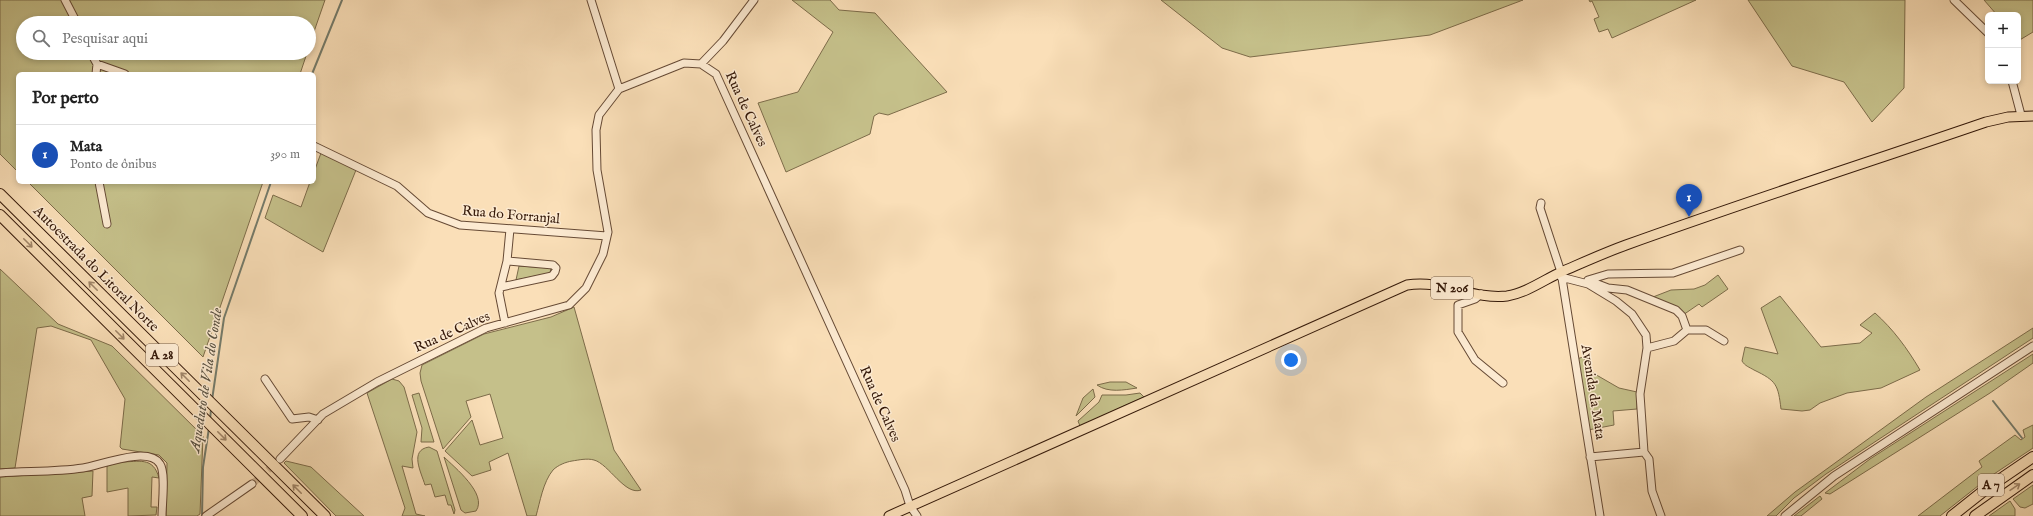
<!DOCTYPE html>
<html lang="pt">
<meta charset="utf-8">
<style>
body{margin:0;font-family:"IM FELL English",serif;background:#f2f2f2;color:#222}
.controls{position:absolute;right:12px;top:12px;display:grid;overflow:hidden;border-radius:6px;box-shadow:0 2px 6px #0003}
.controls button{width:36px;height:36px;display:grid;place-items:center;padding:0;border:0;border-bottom:1px solid #e0e0e0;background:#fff;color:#222;font:20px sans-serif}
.you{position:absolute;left:1291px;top:360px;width:14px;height:14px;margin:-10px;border:3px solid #fff;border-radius:50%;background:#1a73e8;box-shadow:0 0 0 6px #1a73e833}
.badge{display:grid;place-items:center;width:26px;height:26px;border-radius:50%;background:#8f2418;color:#fff;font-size:13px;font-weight:700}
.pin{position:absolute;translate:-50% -33px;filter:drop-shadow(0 1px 2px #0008)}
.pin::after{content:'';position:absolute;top:21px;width:14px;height:12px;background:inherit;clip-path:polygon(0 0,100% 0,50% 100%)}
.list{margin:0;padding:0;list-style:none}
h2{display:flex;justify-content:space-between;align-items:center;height:52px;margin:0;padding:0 16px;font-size:17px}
h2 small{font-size:13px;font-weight:400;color:#767676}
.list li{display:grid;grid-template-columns:26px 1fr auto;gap:12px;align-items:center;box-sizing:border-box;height:60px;padding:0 16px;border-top:1px solid #e0e0e0}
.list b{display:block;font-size:15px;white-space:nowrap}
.list p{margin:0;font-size:13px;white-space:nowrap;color:#767676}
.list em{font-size:13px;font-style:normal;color:#767676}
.icon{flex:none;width:22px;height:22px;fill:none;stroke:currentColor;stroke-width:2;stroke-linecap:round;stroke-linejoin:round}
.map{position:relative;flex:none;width:2033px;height:516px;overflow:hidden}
.search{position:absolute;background:#fff;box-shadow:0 2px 6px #0003;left:16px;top:16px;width:300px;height:44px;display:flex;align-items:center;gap:10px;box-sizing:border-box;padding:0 14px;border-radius:22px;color:#767676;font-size:15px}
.panel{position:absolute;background:#fff;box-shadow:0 2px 6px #0003;left:16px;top:72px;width:300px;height:112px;border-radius:6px}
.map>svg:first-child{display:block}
</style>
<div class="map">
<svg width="2033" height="516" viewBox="0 0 2033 516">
<rect width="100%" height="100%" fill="#fadfb8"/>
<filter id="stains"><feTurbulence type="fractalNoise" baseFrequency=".005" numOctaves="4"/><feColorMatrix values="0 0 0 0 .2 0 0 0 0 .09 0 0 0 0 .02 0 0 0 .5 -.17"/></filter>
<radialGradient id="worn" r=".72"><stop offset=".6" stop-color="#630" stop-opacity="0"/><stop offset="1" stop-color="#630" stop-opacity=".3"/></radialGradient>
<!-- green -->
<path fill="#c5c08a" stroke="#7d6c4a" d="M0,0H325L309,46V23H23V53H307L300,74H18V172L0,154Z
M792,0H830L839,10L875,13L947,92L888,115L879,113L874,116L870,134L786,172L758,103L798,92L833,32Z
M1161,0H1523L1430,35L1250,57L1222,48Z
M1589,0H1696L1612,38L1608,29L1599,32L1594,19L1599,17L1592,1L1590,2Z
M1748,0H1905L1904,88L1872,122L1844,82L1792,66Z
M1984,0H2033V32L2018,41V15H1997Z
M321,153L356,170L323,252L265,218L273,195L301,207L310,182H314V172Z
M28,182H263L203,357Z
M519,266L551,268L550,273L516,280Z
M0,269L58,324L112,346L203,436L200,514L197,516H166L167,463L159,455L122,449L120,447L125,399L91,340L51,326L37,328L15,468L0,469Z
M1718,275L1728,289L1702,307L1699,304L1683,315L1653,297L1671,290L1694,289L1705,285Z
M1780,296L1821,347L1860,343L1872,333L1860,325L1875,313C1893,329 1907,348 1920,370L1881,388L1847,393L1820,403L1810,410L1802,411L1781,409C1778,385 1777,381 1754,370C1749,367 1745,366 1742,361L1745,347L1778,354L1761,308Z
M574,307L614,450L641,490C625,496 609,464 594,460C587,458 579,460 572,461C566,462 558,465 553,470C543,482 540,502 536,516H527L508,453L489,462L491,470L472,476L445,451L472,420L480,445L503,438L490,394L466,401L471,417L443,449L421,381L420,373L422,365L484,334L551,317Z
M2033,328V338L1826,474L1794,498L1776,516H1767L1795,492L1926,397Z
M2033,354V363L1990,393L1830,494L1825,493L1870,459Z
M1583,357L1593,373L1619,388L1637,392V409L1613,411L1614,425L1588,430L1577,359Z
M392,379L399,381L404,387L417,432L412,459L413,468L402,466L416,514L425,516H402L405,508L367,393Z
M1110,382H1126L1137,388C1124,390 1108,393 1097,385Z
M1093,389L1095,397L1076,416L1083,398Z
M419,393L434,442H421L422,428L412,395Z
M1140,393L1144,397L1080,426L1078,421L1099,402L1102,395H1126Z
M2033,425V448L1988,478L1940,516H1918L1982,467L1979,461L2015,435L2021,440L2025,437L2023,430Z
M429,447L437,451L455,510L454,514L451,505H448L445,495L435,497L431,484L425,485C421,472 409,450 429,447Z
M444,457C454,467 488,494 476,511L465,513L461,510Z
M286,461L311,467L364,516H336L284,463Z
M120,462C139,462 153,456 159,478L152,477L151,507H157L156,515L128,516V488L107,492V466Z
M93,471L92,496L82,498L85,516H0V477Z
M2033,485V504L2025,508L2020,507L2013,499Z
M1820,496L1822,499L1801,516H1794Z
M2010,501L2015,509V516H1989Z"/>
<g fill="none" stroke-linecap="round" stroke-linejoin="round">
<!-- stream -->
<path stroke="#747b6b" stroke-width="2" d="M312,74L342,0
M212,400L224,318L271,182
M1993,401L2022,438
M210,420L211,409
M202,516L203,467L209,428"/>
<!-- minor-tunnel -->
<path stroke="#d3b795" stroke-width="7" stroke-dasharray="7 3.5" stroke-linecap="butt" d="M252,484L277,462"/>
<!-- minor casing -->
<g stroke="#664a35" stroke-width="9">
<path id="minor" d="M65,0L77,23
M591,0L619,89
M1954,0L1988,33
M91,53L97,64L96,74
M97,64L125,74
M701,64L723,41L754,0
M2012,81L2021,115
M314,146L397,186L428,213L460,225L607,236
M99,182L107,224
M1541,203L1540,208L1561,272L1600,516
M1561,277L1588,284L1616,301L1632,314L1646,335L1647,348L1640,394L1644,452
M1588,280L1608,274L1673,273L1740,250
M1595,283L1608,288L1627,290L1676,310L1682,316L1687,330
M501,287L552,276L555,272L556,268L553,265L507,261
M1481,294L1475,299L1458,305V332L1475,360L1503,383
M505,323L499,293L507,261L510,229
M1687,330H1706L1724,341
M1647,348L1674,341L1687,330
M265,379L292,419L309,417L318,420
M1644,452L1649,459L1652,491L1661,516
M1590,457L1644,452
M280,459L323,414L377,382L486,328L569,305L586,288L603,254L608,232L597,170L596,130L599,115L619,89L684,63L701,64L716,74L905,490L910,506L917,516
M0,473C27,471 56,472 83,468C99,466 148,445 160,464C166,473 162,504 162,516
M206,516L252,484
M1785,516L1834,476L2033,346"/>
</g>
<!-- major casing -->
<g stroke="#351909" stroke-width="11">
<path id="major" d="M889,516L1407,285C1442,279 1473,300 1507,296C1526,293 1544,280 1561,272C1582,263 1604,253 1626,245C1745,202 1866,163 1986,122L2008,117L2033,116"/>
</g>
<!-- highway casing -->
<g stroke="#351909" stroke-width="12">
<path id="highway" d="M0,194L325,516
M0,215L302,516
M1952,516L1986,489L2033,457
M1975,516L2033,475"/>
</g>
<!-- minor -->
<use href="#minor" stroke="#fcead1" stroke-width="7"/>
<!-- major -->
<use href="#major" stroke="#fadfb8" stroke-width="9"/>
<!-- highway -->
<use href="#highway" stroke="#fadfb8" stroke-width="10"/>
</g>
<!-- one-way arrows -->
<defs><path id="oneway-shaft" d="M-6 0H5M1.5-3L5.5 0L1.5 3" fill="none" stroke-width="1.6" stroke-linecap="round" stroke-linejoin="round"/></defs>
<g stroke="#a18669">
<use href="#oneway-shaft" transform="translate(28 243) rotate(45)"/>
<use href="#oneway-shaft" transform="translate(93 286) rotate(-135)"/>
<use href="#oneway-shaft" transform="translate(120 335) rotate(45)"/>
<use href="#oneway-shaft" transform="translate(185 377) rotate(-135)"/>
<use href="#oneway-shaft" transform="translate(222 436) rotate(45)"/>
<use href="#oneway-shaft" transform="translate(2015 487) rotate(-34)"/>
<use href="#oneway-shaft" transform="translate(297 489) rotate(-135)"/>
</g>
<g text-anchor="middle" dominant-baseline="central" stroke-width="3" stroke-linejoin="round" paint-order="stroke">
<!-- shield labels -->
<g fill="#fcead1" stroke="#715845" stroke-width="1">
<rect x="1431" y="277" width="42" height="22" rx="3"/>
<rect x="146" y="344" width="32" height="22" rx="3"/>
<rect x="1978" y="474" width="26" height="22" rx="3"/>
</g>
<g font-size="13" font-weight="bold" fill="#351909">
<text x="1452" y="288">N 206</text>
<text x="162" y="355">A 28</text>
<text x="1991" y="485">A 7</text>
</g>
<!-- street labels -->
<g font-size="14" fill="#351909" stroke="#fcead1">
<text transform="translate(746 109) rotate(65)">Rua de Calves</text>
<text transform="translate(511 215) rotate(5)">Rua do Forranjal</text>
<text transform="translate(96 269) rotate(45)">Autoestrada do Litoral Norte</text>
<text transform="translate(452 332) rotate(-24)">Rua de Calves</text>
<text transform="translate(1593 392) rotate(81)">Avenida da Mata</text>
<text transform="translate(880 404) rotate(66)">Rua de Calves</text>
</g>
<!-- water labels -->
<g font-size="15" font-style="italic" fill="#5a5242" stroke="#fcead1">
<text transform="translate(206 380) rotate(-81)">Aqueduto de Vila do Conde</text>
</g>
</g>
<rect width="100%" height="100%" filter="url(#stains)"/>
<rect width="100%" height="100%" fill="url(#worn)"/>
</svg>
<div class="controls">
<button>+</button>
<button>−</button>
</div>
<div class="you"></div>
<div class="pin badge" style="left:1689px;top:217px;background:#1a4fb4">1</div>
<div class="search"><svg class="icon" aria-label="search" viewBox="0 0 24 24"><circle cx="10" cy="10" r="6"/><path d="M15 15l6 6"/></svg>Pesquisar aqui</div>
<section class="panel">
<h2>Por perto<small></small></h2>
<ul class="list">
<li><span class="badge" style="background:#1a4fb4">1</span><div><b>Mata</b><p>Ponto de ônibus</p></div><em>390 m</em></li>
</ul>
</section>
</div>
